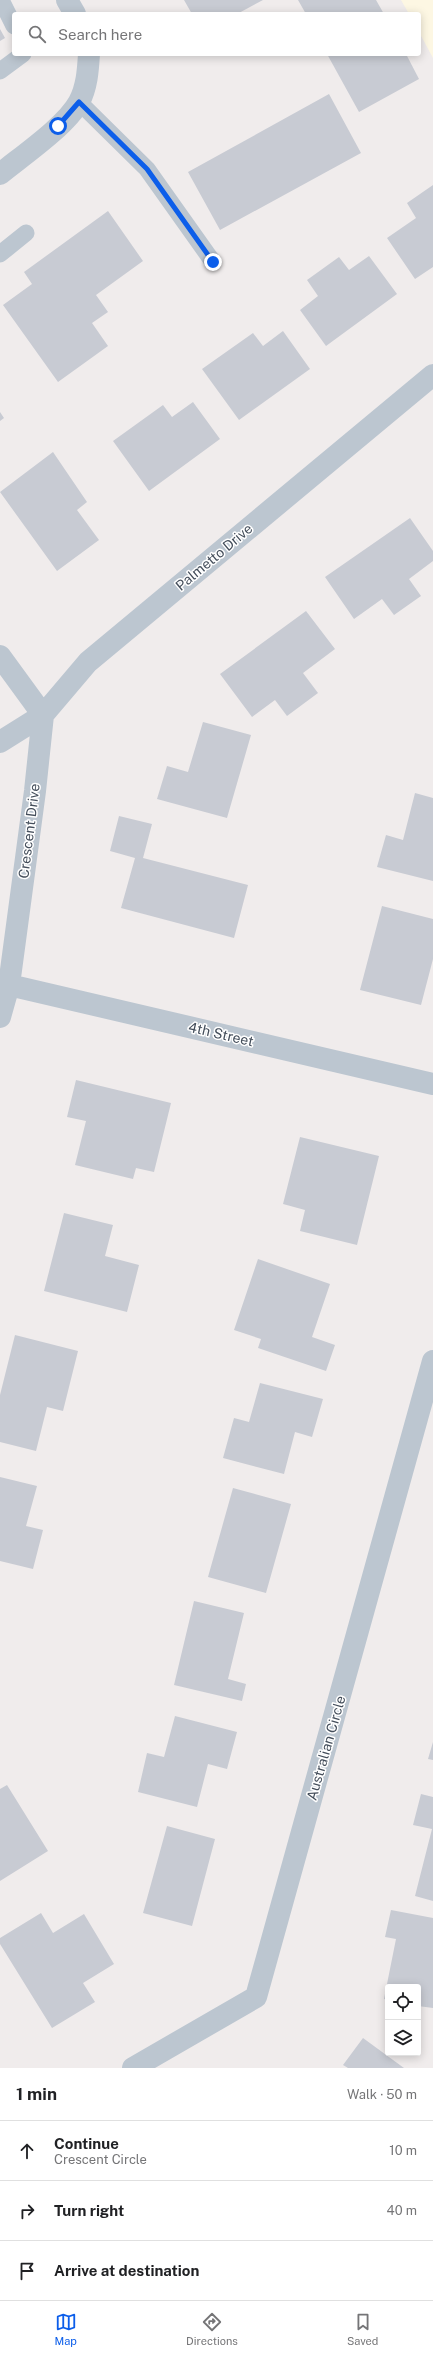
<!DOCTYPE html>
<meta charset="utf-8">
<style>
body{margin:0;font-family:"Public Sans",sans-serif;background:#f6f6f6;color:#202124}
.controls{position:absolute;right:12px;bottom:12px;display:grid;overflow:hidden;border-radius:4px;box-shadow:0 2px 10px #0003}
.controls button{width:36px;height:36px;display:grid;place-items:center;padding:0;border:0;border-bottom:1px solid #e0e0e0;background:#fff;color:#202124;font:20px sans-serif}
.stop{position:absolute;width:12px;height:12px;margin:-9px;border:3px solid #0c5eea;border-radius:50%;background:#fff}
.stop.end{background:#0c5eea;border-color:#fff;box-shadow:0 1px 4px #0008}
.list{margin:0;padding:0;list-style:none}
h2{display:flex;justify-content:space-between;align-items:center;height:52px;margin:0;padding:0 16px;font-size:17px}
h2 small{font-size:13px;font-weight:400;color:#757577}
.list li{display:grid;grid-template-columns:26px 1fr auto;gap:12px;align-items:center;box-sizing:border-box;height:60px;padding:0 16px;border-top:1px solid #e0e0e0}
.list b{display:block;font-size:15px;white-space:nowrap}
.list p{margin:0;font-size:13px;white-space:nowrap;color:#757577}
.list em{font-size:13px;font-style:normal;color:#757577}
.icon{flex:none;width:22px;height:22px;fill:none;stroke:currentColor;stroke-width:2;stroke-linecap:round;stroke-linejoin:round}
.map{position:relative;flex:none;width:433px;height:2068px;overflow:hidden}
.search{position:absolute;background:#fff;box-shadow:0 2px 10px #0003;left:12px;right:12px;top:12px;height:44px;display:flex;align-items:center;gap:10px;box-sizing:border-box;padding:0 14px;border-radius:4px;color:#757577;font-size:15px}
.sheet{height:232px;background:#fff}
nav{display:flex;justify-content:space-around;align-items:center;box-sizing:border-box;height:56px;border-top:1px solid #e0e0e0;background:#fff;font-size:11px;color:#757577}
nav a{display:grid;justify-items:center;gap:2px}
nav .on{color:#0c5eea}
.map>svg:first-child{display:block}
</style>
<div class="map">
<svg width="433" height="2068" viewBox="0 0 433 2068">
<rect width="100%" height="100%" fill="#f0ecec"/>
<!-- commercial -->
<path fill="#fdf7e3" d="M401,0H433V58L419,32V14H409Z"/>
<!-- building -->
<path fill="#c8cbd3" d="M184,0H263L237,14H192Z
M298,0H376L384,14H306Z
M0,29L5,38L0,41Z
M327,54H406L419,79L359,112Z
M329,94L361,153L220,230L188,172Z
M433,185V267L415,279L387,238L416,218L407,203Z
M108,211L143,261L96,295L108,312L92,323L108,346L58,382L3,305L32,284L24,272Z
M369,256L397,294L326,346L300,310L318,296L307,280L339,257L349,270Z
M283,331L310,369L239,420L202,369L253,333L263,346Z
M193,402L220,439L149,491L113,441L163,405L172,417Z
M0,412L4,418L0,421Z
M53,452L87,502L77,510L99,540L57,571L0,492Z
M410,518L433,551V561L409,579L421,596L394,615L382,599L354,619L325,577Z
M306,611L335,649L303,673L318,693L287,716L275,700L252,717L220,674Z
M203,722L251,735L227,818L157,799L167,766L188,772Z
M415,793L433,798V881L377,867L386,835L403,840Z
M119,816L152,824L143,858L248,885L234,938L121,908L135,858L110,851Z
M382,906L433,919V959L421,1005L360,990Z
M76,1080L171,1103L154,1172L136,1168L133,1179L75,1165L86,1121L67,1117Z
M300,1137L379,1156L357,1245L300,1231L305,1210L283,1204Z
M64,1213L113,1225L105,1256L139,1265L127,1312L44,1291Z
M258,1259L330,1284L312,1337L335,1345L326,1371L258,1348L261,1339L234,1330Z
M15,1335L78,1351L63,1411L47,1407L36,1451L0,1442V1395Z
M260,1383L323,1399L312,1437L295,1432L284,1474L223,1458L234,1418L249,1422Z
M0,1477L37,1486L26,1526L43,1530L33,1569L0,1561Z
M233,1488L291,1504L266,1593L208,1577Z
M194,1601L244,1613L228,1679L246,1684L242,1701L174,1685Z
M175,1716L237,1732L227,1769L208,1764L197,1807L138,1792L147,1753L164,1757Z
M433,1742V1760L428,1759Z
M7,1785L48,1851L0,1881V1789Z
M421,1794L433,1797V1901L415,1896L432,1829L413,1825Z
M167,1826L215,1839L192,1926L143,1913Z
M391,1910L433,1918V2008L418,2006V1987H388V2000L384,1999L396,1939L385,1937Z
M41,1913L53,1933L84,1914L114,1964L83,1983L95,2002L52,2028L0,1944V1938Z
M363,2038L404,2068H348L343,2065Z"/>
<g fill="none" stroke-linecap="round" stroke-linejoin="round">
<!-- service -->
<path stroke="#bcc6d0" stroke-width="17" d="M1,0L14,26
M0,71L23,54
M79,102L147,169L213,262
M0,254L26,233"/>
<!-- minor -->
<path stroke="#bcc6d0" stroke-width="22" d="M67,0L75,14
M0,174C22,156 66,126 79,102C87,87 88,70 89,54
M0,656L43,715L35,791L9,985L0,1017
M0,742L43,715L88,662L433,375
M9,985L433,1084
M133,2068L256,1997L433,1361"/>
</g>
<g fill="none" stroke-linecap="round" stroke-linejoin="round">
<!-- route -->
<path stroke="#0c5eea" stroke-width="5" d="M58,126L79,102L147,169L213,262"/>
</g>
<g text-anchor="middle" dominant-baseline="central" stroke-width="3" stroke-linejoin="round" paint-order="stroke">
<!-- street labels -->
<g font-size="14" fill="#444e5b" stroke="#fff">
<text transform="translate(214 557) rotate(-40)">Palmetto Drive</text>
<text transform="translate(29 831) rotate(-83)">Crescent Drive</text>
<text transform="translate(221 1034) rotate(13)">4th Street</text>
<text transform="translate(326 1748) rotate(-74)">Australian Circle</text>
</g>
</g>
</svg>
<div class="controls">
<button><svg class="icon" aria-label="locate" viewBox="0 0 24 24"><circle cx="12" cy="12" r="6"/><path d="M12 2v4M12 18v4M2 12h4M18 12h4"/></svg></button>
<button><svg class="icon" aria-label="layers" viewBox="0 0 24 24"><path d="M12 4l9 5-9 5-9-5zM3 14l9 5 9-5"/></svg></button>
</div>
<div class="stop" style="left:58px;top:126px"></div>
<div class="stop end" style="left:213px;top:262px"></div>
<div class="search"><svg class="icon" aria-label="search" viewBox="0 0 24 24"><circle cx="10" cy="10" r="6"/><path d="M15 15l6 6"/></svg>Search here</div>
</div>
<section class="sheet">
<h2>1 min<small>Walk · 50 m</small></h2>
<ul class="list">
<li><svg class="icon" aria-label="ahead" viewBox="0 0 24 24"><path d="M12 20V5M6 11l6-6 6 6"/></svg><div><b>Continue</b><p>Crescent Circle</p></div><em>10 m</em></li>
<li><svg class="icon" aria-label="right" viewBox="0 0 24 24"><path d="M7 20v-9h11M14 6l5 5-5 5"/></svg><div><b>Turn right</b></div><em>40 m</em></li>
<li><svg class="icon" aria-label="arrive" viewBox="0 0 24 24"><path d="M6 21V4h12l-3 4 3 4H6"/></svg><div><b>Arrive at destination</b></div></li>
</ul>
</section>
<nav>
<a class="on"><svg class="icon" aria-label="map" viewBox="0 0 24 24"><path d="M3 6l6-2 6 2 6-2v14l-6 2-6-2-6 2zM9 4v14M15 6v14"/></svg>Map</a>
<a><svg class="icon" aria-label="directions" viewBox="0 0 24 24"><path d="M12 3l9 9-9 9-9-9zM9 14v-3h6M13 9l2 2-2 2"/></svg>Directions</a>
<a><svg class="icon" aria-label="saved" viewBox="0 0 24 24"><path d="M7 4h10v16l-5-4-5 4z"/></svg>Saved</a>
</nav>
